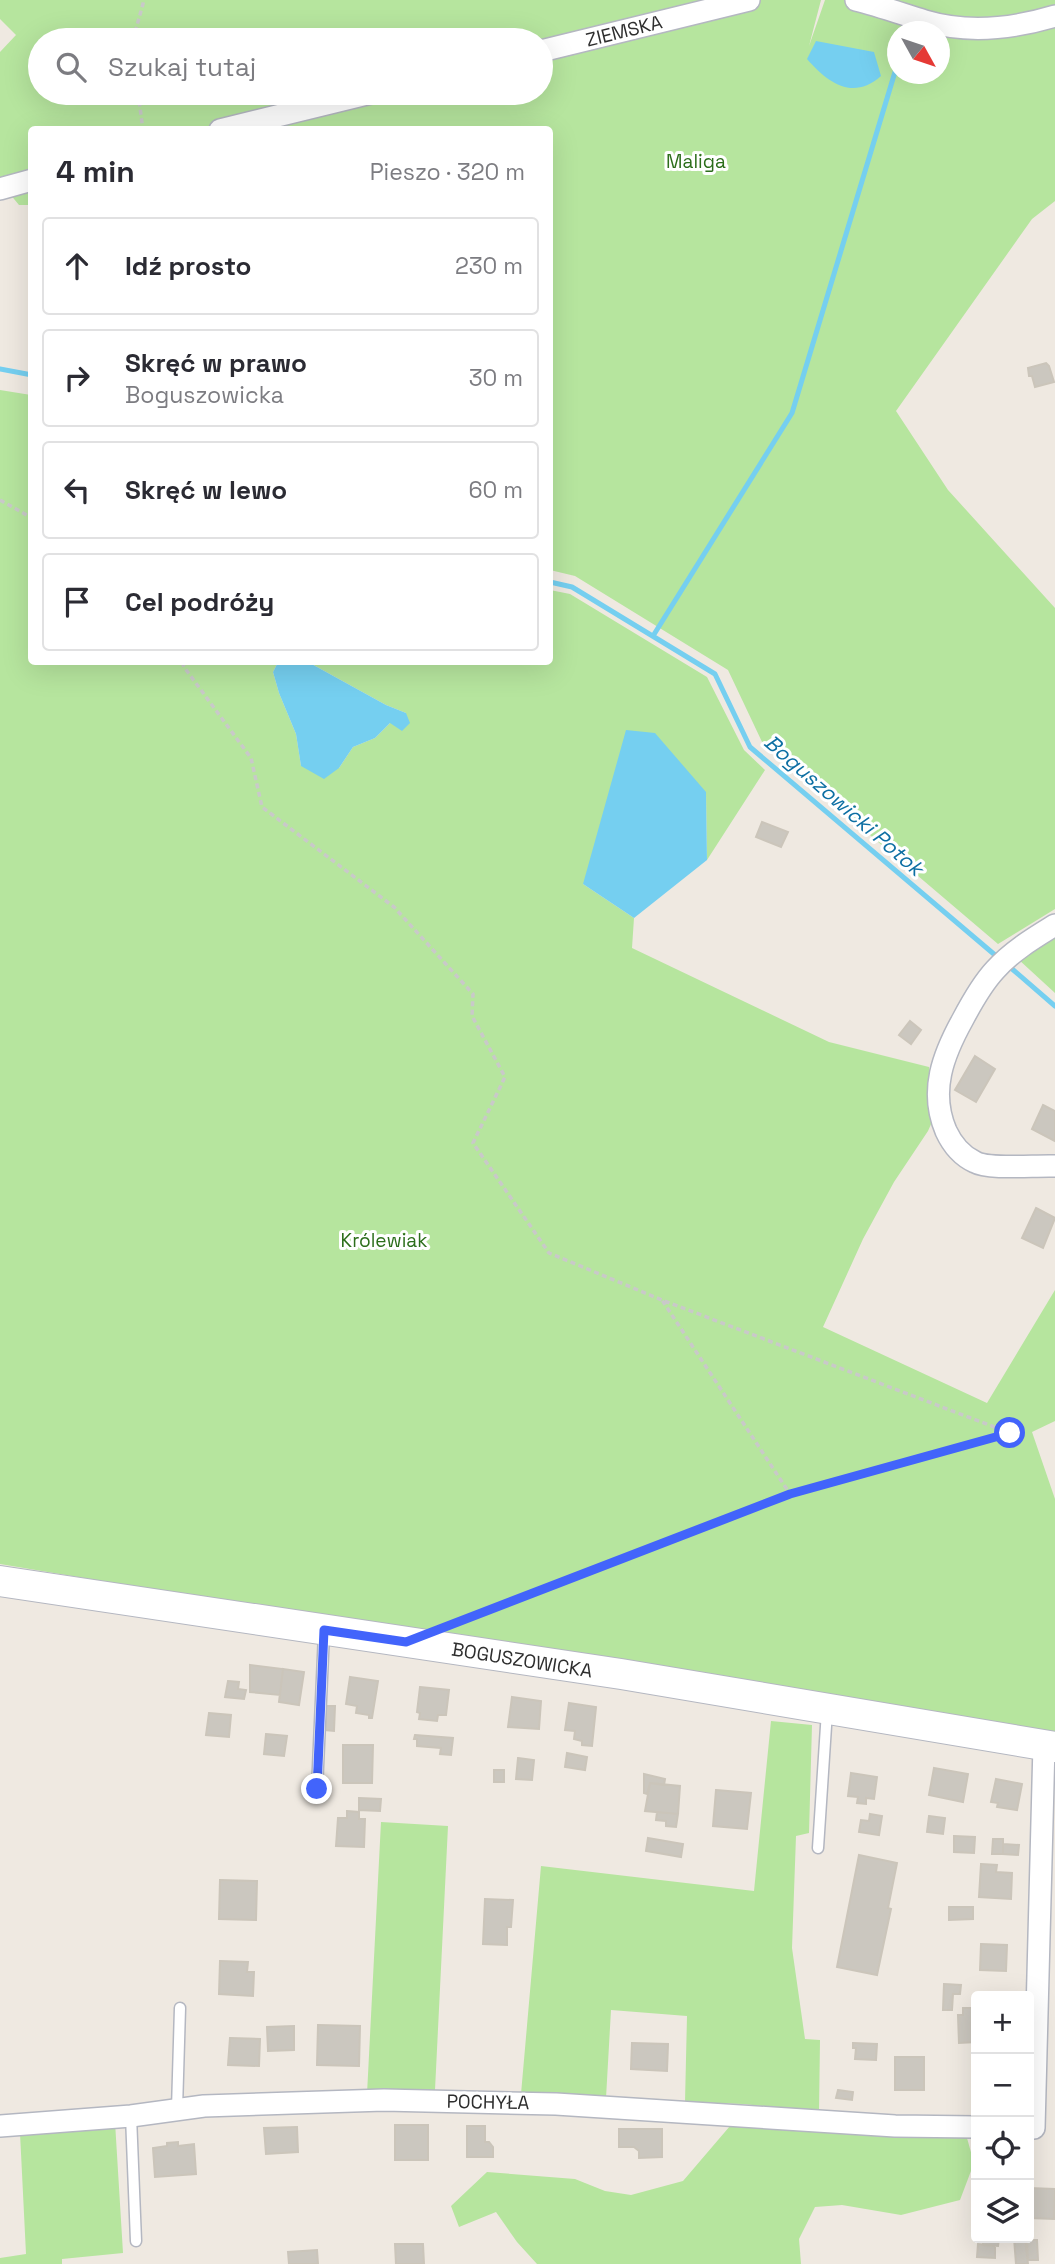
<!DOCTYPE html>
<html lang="pl">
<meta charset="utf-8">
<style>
body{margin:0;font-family:"Space Grotesk",sans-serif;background:#f2f2f3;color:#2b2b33}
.controls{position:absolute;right:21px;bottom:21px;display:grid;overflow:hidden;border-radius:7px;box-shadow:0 7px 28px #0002}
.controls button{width:63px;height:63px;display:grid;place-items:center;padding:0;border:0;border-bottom:2px solid #e1e1e2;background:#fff;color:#2b2b33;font:35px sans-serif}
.compass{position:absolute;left:887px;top:21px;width:63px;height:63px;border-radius:50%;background:#fff;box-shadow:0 7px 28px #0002;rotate:130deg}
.stop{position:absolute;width:21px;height:21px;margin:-16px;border:5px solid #4264fb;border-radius:50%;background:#fff}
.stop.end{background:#4264fb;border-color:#fff;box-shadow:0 2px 7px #0008}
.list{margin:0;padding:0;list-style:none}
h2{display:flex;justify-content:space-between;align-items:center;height:91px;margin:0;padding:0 28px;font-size:30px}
h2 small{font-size:23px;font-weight:400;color:#7c7c81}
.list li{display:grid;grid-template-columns:46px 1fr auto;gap:21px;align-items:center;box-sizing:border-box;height:98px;margin:0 14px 14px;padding:0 14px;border:2px solid #e1e1e2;border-radius:7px}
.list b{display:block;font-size:26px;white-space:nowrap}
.list p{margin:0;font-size:23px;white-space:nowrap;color:#7c7c81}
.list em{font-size:23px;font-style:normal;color:#7c7c81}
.icon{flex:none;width:38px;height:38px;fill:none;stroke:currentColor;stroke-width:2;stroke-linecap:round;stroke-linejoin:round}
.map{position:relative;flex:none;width:1055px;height:2264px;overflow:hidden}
.search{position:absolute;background:#fff;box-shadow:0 7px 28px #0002;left:28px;top:28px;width:525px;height:77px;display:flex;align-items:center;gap:18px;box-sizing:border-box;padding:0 24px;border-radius:38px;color:#7c7c81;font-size:26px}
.panel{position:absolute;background:#fff;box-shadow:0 7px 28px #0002;left:28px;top:126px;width:525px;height:539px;border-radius:7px}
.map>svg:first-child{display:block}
</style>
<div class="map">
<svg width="1055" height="2264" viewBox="0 0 1055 2264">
<rect width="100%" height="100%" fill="#efe9e1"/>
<!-- green -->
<path fill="#b6e59e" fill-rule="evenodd" d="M0,0H821L809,46L825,0H1055V201L1032,219L896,411L948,490L1055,608V909L998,944L763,744L728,670L575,576L550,570V130H32L31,205H19L0,182V52L16,35L0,19ZM898,32H940V74H898ZM40,40H541V93H40Z
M0,390L31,395L32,662H278L273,672L279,693L296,734L301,766L339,768L353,747L375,738L390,723L406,713L386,705L308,662H550V590L570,594L707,677L744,750L765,770L707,860L706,792L583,884L634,918L632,948L829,1042L929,1067L936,1113L928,1131L894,1182L863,1239L823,1327L987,1403L1055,1290V1421L1032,1432L1055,1499V1735L681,1669L342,1621L0,1564Z
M1055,935V993L1018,959Z
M771,1721L812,1725L809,1833L796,1836L792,1948L805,2039L820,2040L819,2112L743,2104L685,2102L687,2016L611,2010L606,2098L521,2094L541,1866L754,1891Z
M381,1822L448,1826L435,2090L367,2094Z
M115,2122L123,2253L62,2259V2264H0V2258L26,2254L20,2133Z
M730,2126L967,2138L974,2163L960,2200L901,2215L842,2205L815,2207L799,2239L801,2264H537L517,2242L496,2212L459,2227L451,2206L487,2172L575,2179L605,2191L631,2195L683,2181Z"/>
<!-- water -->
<path fill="#75cff0" d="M816,41L874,52L881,76C853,101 828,83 807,59Z
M278,662H308L386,705L406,713L410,723L402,731L390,723L375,738L353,747L339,768L324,779L301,766L296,734L279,693L273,672Z
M626,730L655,733L706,792L707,860L634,918L583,884Z"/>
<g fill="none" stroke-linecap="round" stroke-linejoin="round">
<!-- stream -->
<path stroke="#75cff0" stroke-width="5" d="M907,32L910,20
M0,369L32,375
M550,582L572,587L715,674L750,747L995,955
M653,636L792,413L898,62
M1011,968L1055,1006"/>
</g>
<!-- building -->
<path fill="#cbc7bf" stroke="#cbc5ba" stroke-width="2" d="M1046,363L1049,366L1054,382L1035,387L1032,376H1029L1028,368Z
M762,822L788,832L781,847L756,837Z
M910,1021L921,1030L911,1044L899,1035Z
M975,1056L995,1069L976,1102L955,1090Z
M1043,1105L1055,1111V1141L1032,1129Z
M1036,1208L1055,1218L1043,1248L1022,1238Z
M250,1665L283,1669L280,1695L250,1692Z
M283,1669L304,1672L299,1705L279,1702Z
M350,1677L378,1681L372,1718H369V1715L356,1713L357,1706L346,1704Z
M228,1681L239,1682L238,1689L246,1690L244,1699L225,1697Z
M420,1687L449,1690L446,1715H438L437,1721L419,1719L420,1713L417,1712Z
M512,1697L541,1701L539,1729L508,1727Z
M569,1703L596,1707L592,1746L582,1745V1741L574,1739L575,1731L565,1730Z
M326,1706H335L334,1731L325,1730Z
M209,1713L231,1715L229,1737L206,1735Z
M266,1734L287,1736L284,1756L264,1754Z
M415,1735L453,1738L451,1755L440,1754L441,1748L417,1746V1739H414Z
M343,1745H373L372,1783H343Z
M567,1753L587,1757L585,1770L565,1767Z
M518,1758L534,1760L532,1780L516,1779Z
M934,1768L968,1774L963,1802L929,1795Z
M494,1770H504V1782H494Z
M851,1773L877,1777L874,1799L866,1798V1804L857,1803L858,1797L848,1796Z
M644,1774L665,1779L664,1785L650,1783L647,1794L644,1793Z
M996,1779L1022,1784L1017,1810L997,1807L998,1803L991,1802Z
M650,1783L680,1786L678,1814L645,1811Z
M716,1790L751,1793L747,1829L713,1826Z
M359,1798L381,1799L380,1811L359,1810Z
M347,1811L359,1812V1819H365L364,1847L336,1846L338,1818H347Z
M657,1812L678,1814L676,1827L666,1826V1821L656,1820Z
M870,1814L882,1816L879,1835L859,1832L861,1820L869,1821Z
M929,1816L945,1818L943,1834L927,1832Z
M954,1836L975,1837L974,1853L954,1852Z
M648,1838L683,1844L681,1857L646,1851Z
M993,1839H1003V1854H992Z
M1003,1844L1019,1845L1018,1855L1003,1854Z
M859,1855L897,1863L888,1908L891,1909L877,1975L837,1967Z
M981,1864L997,1865L996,1872L1012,1873L1011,1899L979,1897Z
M220,1880L257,1881L256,1920L219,1919Z
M485,1899L513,1900L511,1927H507V1945L483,1944Z
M949,1907H973V1919L949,1920Z
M981,1944L1007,1945L1006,1971L980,1970Z
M220,1961L248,1962L247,1972H254L253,1996L219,1994Z
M944,1984L961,1985L960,1994H953L952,2010H943Z
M963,2008H976V2042L959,2043L958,2015H963Z
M318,2025L360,2026L359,2066L317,2065Z
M294,2026V2050L268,2051L267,2027Z
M230,2038L260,2039L259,2066L228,2065Z
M632,2043L668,2044L667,2071L631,2069Z
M853,2043L877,2044L876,2060L855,2059L856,2048H853Z
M895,2057H924V2090H895Z
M838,2090L853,2092L852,2100L836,2098Z
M395,2125H428V2160H395Z
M467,2126H485V2142H489L493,2147V2157H467Z
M297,2127L298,2152L266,2154L264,2128Z
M619,2129H662V2157L639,2158V2151L634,2147H619Z
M178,2142V2146L194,2144L196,2174L155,2177L153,2148L167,2146V2143Z
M1029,2188L1055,2189L1054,2219L1029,2218Z
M983,2238H1011L999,2239L998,2246L983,2245Z
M1014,2238H1025L1028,2264H1016Z
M1027,2240H1037L1038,2260H1028Z
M395,2244H423L424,2264H396Z
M978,2244L995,2246V2258L977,2257Z
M317,2250L318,2264H289L288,2252Z"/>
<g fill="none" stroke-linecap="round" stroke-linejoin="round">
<!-- lane casing -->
<g stroke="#b4b7c1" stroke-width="13">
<path id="lane" d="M317,1789L324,1633
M818,1848L827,1711
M177,2109L180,2008
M131,2116L136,2241"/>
</g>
<!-- street casing -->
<g stroke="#b4b7c1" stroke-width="24">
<path id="street" d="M856,0C880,6 902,14 925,21C969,34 1012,29 1055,16
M541,51L749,0
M220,130L371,93
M0,189L32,180
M1055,925C1034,938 1012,951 995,970C982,984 972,1002 963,1019C943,1055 929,1091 946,1131C952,1144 962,1156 975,1162C989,1170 1036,1165 1055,1166
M0,2126L131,2116L204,2106L384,2100L556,2104L895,2126L976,2127
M1034,2128L1044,1745"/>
</g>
<!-- secondary casing -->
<g stroke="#b4b7c1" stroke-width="32">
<path id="secondary" d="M0,1581L621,1674L1055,1747"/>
</g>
<!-- path -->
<path stroke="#c9c9c9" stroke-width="3.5" stroke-dasharray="5 3.5" stroke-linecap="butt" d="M133,40L144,0
M138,93L143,130
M0,500L32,518
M182,662L184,667L251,758L262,807L394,907L473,994L472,1016L505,1077L473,1143L549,1253L662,1300L1010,1433L790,1494L662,1300
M452,1624L790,1494"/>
<!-- lane -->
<use href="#lane" stroke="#fff" stroke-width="10"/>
<!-- street -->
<use href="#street" stroke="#fff" stroke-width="21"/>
<!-- secondary -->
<use href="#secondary" stroke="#fff" stroke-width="30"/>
</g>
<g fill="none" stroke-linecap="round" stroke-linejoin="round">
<!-- route -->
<path stroke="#4264fb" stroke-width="9" d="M317,1789L324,1630L406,1642L790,1494L1010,1433"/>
</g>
<g text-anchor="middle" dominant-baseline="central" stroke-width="6" stroke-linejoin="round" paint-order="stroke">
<!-- street labels -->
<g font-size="19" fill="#2e2e2e" stroke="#fff">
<text transform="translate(624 31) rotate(-14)">ZIEMSKA</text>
<text transform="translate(522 1660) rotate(9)">BOGUSZOWICKA</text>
<text transform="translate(488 2102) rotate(1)">POCHYŁA</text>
</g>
<!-- park labels -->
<g font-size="19" fill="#2c6e1b" stroke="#fff">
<text x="696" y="161">Maliga</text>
<text x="384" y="1240">Królewiak</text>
</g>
<!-- water labels -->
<g font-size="21" font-style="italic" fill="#0d6fa3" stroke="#fff">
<text transform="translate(844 805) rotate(41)">Boguszowicki Potok</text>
</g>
</g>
</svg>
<div class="controls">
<button>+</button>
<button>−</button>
<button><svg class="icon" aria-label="locate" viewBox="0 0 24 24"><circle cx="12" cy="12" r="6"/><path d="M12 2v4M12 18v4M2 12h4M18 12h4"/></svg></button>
<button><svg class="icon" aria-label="layers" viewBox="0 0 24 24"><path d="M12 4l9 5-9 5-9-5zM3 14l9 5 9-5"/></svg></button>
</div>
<svg class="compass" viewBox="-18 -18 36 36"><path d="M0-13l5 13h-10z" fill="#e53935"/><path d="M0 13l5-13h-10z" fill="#7c7c81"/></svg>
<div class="stop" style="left:1010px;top:1433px"></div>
<div class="stop end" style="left:317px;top:1789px"></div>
<div class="search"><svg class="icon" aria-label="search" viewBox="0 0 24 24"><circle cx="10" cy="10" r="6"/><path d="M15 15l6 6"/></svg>Szukaj tutaj</div>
<section class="panel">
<h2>4 min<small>Pieszo · 320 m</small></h2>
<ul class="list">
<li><svg class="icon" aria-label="ahead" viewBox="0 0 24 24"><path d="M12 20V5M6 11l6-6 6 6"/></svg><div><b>Idź prosto</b></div><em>230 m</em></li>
<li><svg class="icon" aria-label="right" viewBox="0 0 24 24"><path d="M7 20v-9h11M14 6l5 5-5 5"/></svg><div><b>Skręć w prawo</b><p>Boguszowicka</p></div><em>30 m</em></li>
<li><svg class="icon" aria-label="left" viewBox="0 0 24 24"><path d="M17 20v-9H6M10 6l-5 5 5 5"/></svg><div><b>Skręć w lewo</b></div><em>60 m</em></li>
<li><svg class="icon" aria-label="arrive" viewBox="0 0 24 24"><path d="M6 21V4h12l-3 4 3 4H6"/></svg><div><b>Cel podróży</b></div></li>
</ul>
</section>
</div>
